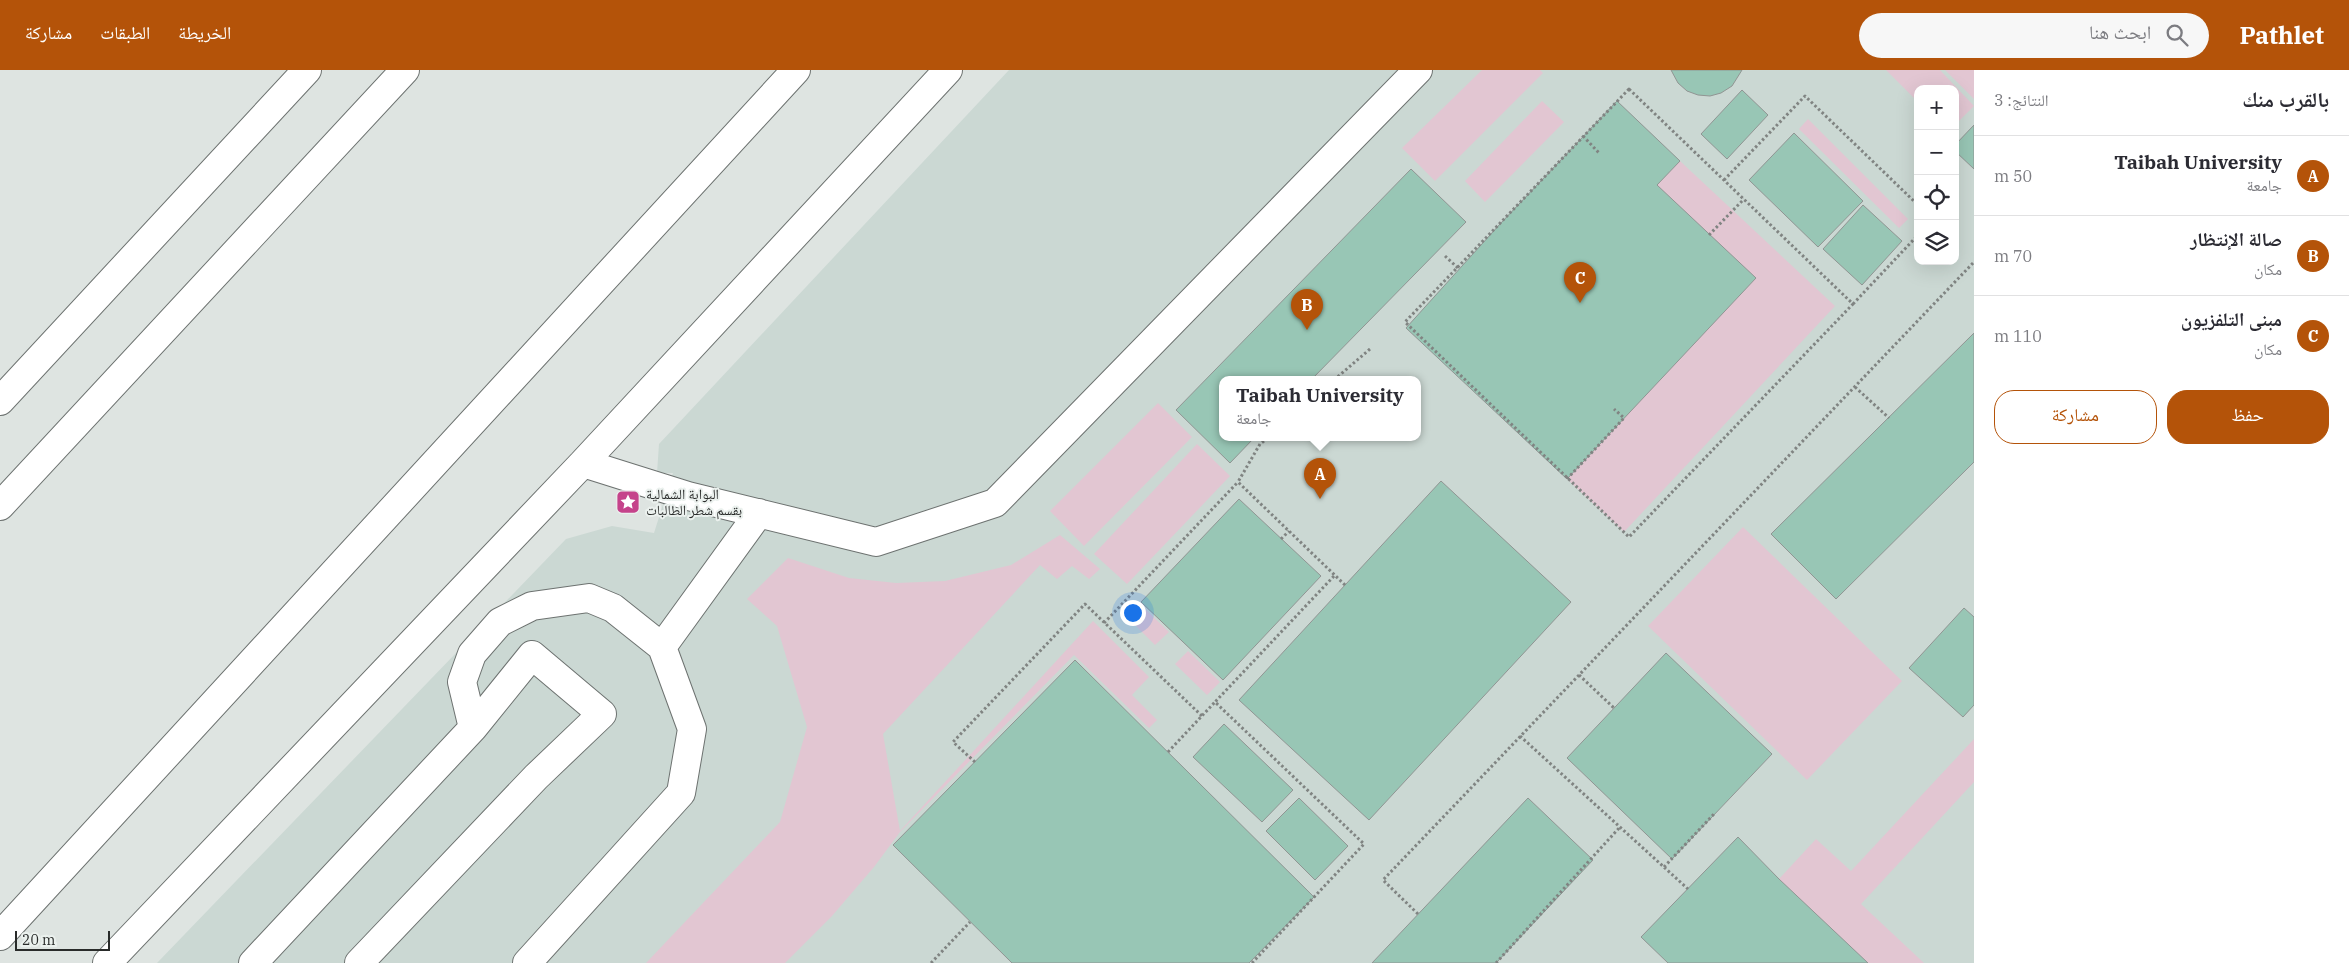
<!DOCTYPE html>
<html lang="ar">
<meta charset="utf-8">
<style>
body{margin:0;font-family:"IBM Plex Serif","Noto Naskh Arabic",serif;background:#f7f7f7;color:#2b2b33;direction:rtl}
.controls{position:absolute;right:15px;top:15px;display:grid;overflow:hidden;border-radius:10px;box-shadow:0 5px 20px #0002}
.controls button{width:45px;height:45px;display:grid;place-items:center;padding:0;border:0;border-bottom:1px solid #e1e1e2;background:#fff;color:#2b2b33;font:25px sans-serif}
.scale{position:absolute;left:15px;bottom:12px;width:95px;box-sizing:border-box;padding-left:5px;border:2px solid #292b2a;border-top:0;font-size:14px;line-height:18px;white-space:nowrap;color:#292b2a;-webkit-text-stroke:4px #ebf1ee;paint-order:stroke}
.you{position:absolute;left:1132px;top:542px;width:18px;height:18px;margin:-12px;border:4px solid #fff;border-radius:50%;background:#1a73e8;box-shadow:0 0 0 8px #1a73e833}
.badge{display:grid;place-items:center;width:32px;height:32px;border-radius:50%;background:#b45309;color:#fff;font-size:16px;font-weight:700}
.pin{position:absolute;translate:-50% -41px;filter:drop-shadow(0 1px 2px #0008)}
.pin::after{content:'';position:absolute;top:26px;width:18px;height:15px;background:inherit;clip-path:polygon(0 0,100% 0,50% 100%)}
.popup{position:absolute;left:1219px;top:306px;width:202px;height:65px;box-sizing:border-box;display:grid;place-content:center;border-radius:10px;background:#fff;filter:drop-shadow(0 1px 4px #0005);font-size:16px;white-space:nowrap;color:#7c7c81}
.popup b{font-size:19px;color:#2b2b33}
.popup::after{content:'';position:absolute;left:50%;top:100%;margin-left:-10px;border:10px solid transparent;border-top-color:#fff}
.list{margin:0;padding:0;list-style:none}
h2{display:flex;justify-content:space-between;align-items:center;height:65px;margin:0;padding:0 20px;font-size:21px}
h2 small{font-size:16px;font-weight:400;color:#7c7c81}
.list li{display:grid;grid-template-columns:32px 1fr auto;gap:15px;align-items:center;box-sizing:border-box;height:80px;padding:0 20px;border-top:1px solid #e1e1e2}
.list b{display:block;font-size:19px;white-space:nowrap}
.list p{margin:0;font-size:16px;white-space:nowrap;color:#7c7c81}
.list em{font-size:16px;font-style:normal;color:#7c7c81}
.actions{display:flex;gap:10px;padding:15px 20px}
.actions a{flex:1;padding:11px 0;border:1px solid #b45309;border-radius:20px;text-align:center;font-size:18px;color:#b45309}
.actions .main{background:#b45309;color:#fff}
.icon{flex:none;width:28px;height:28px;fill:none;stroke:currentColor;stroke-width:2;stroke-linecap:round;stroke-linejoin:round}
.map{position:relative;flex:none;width:1974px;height:893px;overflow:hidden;direction:ltr}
header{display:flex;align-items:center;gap:30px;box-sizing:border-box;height:70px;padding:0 25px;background:#b45309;color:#fff}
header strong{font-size:24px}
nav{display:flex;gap:28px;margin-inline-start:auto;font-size:18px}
.search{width:350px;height:45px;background:#f7f7f7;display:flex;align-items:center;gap:12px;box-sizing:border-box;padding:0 18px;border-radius:28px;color:#7c7c81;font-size:19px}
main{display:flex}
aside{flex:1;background:#fff}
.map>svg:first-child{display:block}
</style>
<header>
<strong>Pathlet</strong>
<div class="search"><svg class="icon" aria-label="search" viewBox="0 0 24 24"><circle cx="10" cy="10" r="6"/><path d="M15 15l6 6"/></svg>ابحث هنا</div>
<nav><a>الخريطة</a><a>الطبقات</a><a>مشاركة</a></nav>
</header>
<main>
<aside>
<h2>بالقرب منك<small>النتائج: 3</small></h2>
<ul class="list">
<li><span class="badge">A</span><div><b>Taibah University</b><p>جامعة</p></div><em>50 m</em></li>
<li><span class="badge">B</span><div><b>صالة الإنتظار</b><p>مكان</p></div><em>70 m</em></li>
<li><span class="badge">C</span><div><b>مبنى التلفزيون</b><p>مكان</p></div><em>110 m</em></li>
</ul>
<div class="actions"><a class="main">حفظ</a><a>مشاركة</a></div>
</aside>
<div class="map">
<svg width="1974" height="893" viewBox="0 0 1974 893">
<rect width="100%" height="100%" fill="#dee4e1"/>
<!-- built -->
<path fill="#cbd8d3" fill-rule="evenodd" d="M1009,0H1974V893H157L566,469L612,456L654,463L673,403H657L659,374ZM1918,19H1955V191H1918ZM1222,310H1418V368H1222Z"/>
<!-- green -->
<path fill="#e2c6d2" d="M1482,0H1540L1543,3L1435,111L1402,78Z
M1886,0H1940L1974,36L1955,55V19H1918V32Z
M1945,0H1974V29Z
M1542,31L1564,52L1485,132L1465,111Z
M1808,49L1908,149L1899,158L1799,59Z
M1680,91L1835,236L1624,462L1567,409L1624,348L1657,115Z
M1158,333L1192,367L1084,476L1050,441Z
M1197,374L1230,406L1127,514L1094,484Z
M1743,457L1902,611L1807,710L1648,556Z
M1060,465L1100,499L1089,509L1072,496L1057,509L1040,495L883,664L900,761L1093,551L1149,607L1132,625L1157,650L1149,658L1074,585L900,762L874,797L832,846L785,893H646L780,752L807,657L777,556L747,529L788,488L849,508L896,513L945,511L1011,495Z
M1140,534L1169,562L1155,575L1127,547Z
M1188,581L1220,612L1207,625L1175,594Z
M1974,669V712L1861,834L1924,893H1868L1779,809L1816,769L1851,801Z"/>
<!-- building -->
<path fill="#98c6b5" stroke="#909593" d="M1671,0H1742L1732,16L1721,23L1710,26L1698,25L1687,21L1678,13Z
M1742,20L1768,45L1727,89L1701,64Z
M1617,31L1680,91L1657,115L1756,208L1567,409L1406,258L1500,154Z
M1974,55V99L1955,81V75Z
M1794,63L1863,131L1818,177L1749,110Z
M1411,99L1466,152L1311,310H1222V368H1254L1230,393L1176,340Z
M1863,135L1902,171L1862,215L1823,179Z
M1974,263V392L1836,529L1771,464Z
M1441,411L1571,532L1369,750L1239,630Z
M1239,429L1321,506L1223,610L1141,532Z
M1964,538L1974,547V635L1963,647L1909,598Z
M1666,583L1772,684L1672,789L1567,688Z
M1075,590L1314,827L1249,893H1012L893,775Z
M1224,654L1293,720L1262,752L1193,687Z
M1299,728L1348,776L1315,810L1266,761Z
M1528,728L1593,790L1496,893H1372Z
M1738,767L1779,809L1868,893H1668L1641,867Z"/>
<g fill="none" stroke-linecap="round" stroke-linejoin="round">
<!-- minor casing -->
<g stroke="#6d7270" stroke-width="30">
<path id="minor" d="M0,331L307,0
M583,393L688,426L876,472L995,433L1418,0
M0,436L405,0
M662,577L759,443
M0,866L796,0
M107,893L583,393L948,0
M253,893L473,658
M359,893L536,707L602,644L532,585L473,658L462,612L472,584L500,552L532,536L589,528L613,538L662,577L692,659L681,723L527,893"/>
</g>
<!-- path -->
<path stroke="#808482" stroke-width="3" stroke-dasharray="2.5 2.5" stroke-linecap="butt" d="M1629,19L1853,234L1629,467L1405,252Z
M1583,66L1600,84
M1724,110L1805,26L1918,135
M1709,165L1744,129
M1445,186L1458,198
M1853,234L1918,165
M1334,310L1370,279
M1855,317L1889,348
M1268,368L1260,374L1238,412L1345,515
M1567,409L1624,348L1614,339
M1281,469L1289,461
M1104,553L1238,412
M1579,605L1614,638
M1520,666L1688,819
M1168,682L1215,632
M975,692L953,672L1085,534L1202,646
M1664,797L1714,744
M1418,844L1383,810L1974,192
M931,893L970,852
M1252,893L1364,774L1215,632L1335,505
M1496,893L1620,757"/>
<!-- minor -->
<use href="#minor" stroke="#fff" stroke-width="28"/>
</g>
<!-- icons -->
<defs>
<g id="sight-square" transform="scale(1.25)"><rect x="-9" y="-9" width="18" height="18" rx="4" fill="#c5438b" stroke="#ebf1ee"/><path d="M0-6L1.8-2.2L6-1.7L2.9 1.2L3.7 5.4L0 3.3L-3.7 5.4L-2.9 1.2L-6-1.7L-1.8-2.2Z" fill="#fff"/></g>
</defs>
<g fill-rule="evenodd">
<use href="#sight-square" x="628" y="432"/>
</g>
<g text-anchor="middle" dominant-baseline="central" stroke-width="4" stroke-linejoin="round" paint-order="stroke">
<!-- poi labels -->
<g font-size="14" fill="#292b2a" stroke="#ebf1ee" text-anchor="start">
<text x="646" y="424">البوابة الشمالية<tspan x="646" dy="16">بقسم شطر الطالبات</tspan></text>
</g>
</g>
</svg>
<div class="controls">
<button>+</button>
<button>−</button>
<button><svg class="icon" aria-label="locate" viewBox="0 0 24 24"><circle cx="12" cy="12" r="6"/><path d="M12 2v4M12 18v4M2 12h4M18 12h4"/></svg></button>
<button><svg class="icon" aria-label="layers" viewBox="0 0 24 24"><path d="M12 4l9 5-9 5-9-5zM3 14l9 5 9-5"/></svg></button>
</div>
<div class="scale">20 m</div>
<div class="you"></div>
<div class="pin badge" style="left:1320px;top:429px">A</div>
<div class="popup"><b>Taibah University</b>جامعة</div>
<div class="pin badge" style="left:1307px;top:260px">B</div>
<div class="pin badge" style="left:1580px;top:233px">C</div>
</div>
</main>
